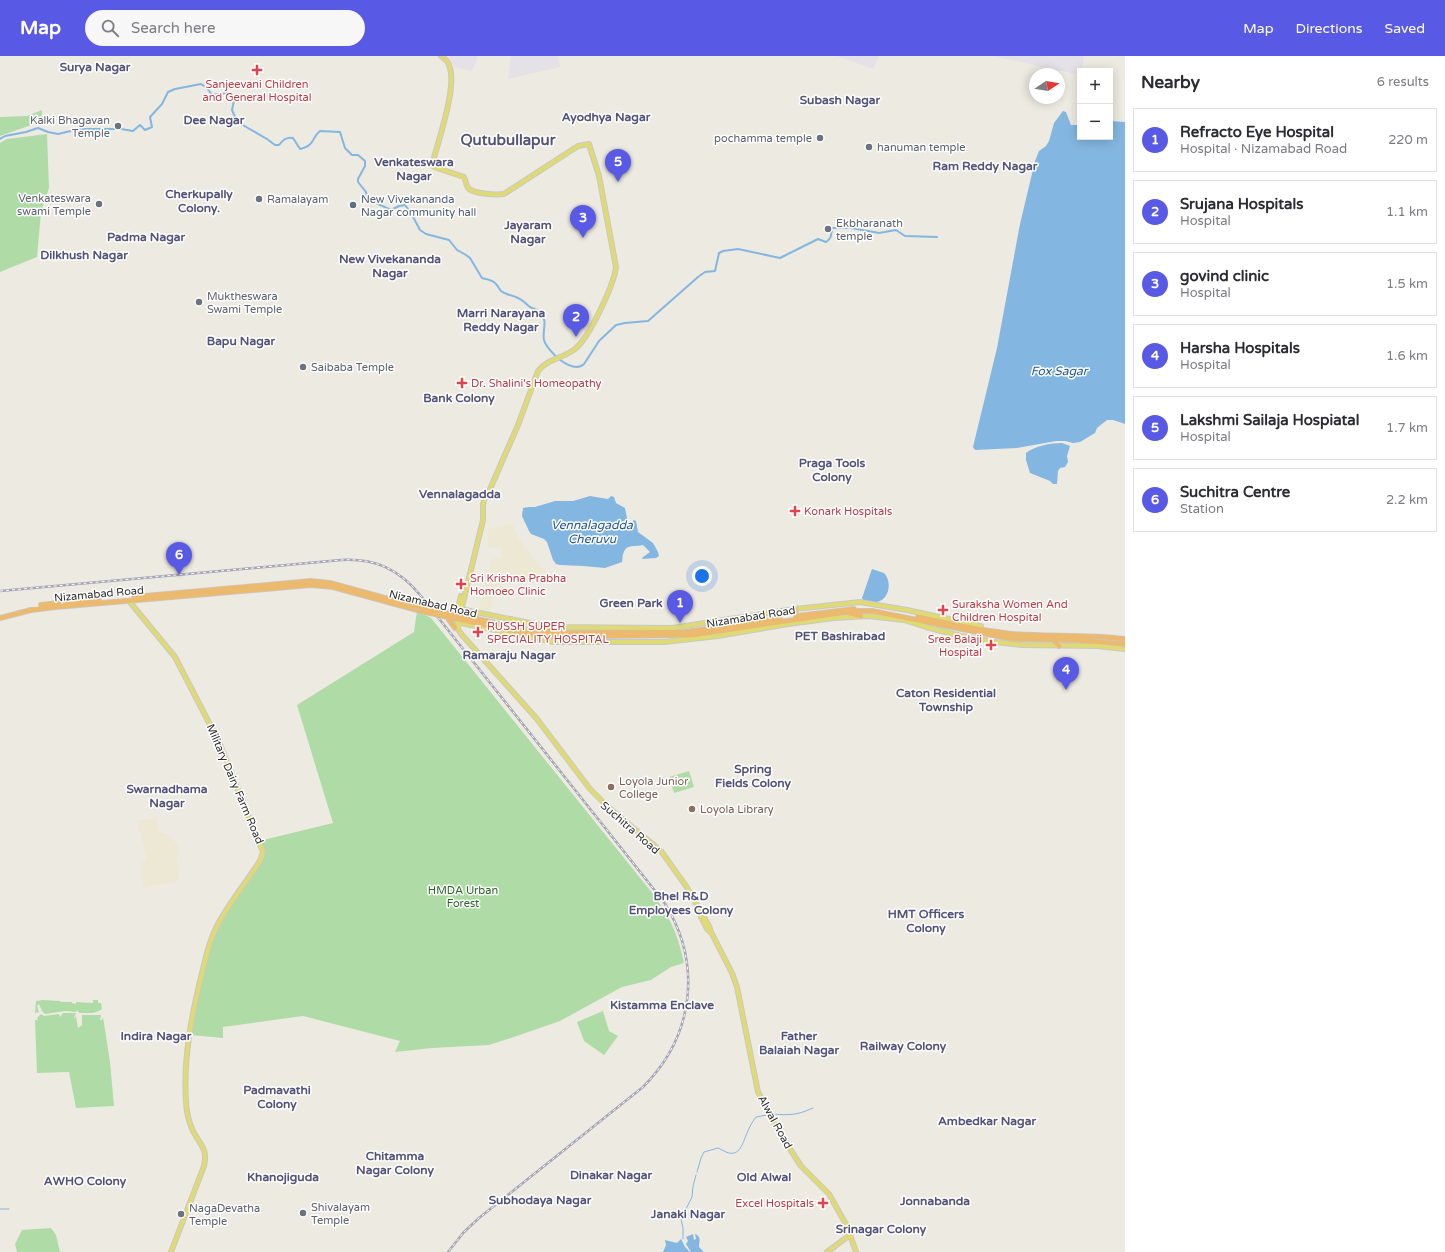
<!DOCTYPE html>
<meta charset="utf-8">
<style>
body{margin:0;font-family:"Varela Round",sans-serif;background:#f7f7f7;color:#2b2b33}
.controls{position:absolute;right:12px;top:12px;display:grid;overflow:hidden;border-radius:0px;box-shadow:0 2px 10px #0003}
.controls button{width:36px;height:36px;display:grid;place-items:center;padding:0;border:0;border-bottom:1px solid #e1e1e2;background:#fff;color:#2b2b33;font:20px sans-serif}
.compass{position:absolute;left:1029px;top:12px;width:36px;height:36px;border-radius:50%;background:#fff;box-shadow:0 2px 10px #0003;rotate:78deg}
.you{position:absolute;left:702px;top:520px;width:14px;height:14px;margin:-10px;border:3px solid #fff;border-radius:50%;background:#1a73e8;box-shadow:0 0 0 6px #1a73e833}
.badge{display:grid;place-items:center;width:26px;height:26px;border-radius:50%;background:#5859e4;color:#fff;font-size:13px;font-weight:700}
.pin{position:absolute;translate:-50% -33px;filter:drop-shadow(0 1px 2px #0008)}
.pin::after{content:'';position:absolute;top:21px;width:14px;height:12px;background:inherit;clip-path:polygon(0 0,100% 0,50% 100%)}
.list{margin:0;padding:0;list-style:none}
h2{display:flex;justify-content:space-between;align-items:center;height:52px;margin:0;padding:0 16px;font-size:17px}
h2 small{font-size:13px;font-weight:400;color:#7c7c81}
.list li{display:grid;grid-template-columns:26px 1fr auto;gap:12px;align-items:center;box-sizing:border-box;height:64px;margin:0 8px 8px;padding:0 8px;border:1px solid #e1e1e2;border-radius:0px}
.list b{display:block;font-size:15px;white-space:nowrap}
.list p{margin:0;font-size:13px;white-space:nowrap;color:#7c7c81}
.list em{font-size:13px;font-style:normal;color:#7c7c81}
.icon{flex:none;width:22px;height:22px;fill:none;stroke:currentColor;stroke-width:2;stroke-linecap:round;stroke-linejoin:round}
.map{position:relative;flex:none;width:1125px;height:1196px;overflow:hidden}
header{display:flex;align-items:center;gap:24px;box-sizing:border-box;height:56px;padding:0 20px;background:#5859e4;color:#fff}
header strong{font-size:19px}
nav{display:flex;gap:22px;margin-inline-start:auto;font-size:14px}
.search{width:280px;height:36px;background:#f7f7f7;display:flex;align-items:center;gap:10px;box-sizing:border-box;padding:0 14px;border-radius:22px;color:#7c7c81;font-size:15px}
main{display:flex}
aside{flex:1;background:#fff}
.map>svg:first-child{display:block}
</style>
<header>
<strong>Map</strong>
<div class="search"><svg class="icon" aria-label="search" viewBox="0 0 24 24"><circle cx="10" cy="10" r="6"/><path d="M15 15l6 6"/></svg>Search here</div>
<nav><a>Map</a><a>Directions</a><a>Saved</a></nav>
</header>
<main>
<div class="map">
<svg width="1125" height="1196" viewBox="0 0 1125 1196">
<rect width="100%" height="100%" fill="#edeae2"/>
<!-- industrial -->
<path fill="#e4e1e7" d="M449,0H448H478L472,15L454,11Z
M511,0H558L560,11L508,23Z
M837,0H879L873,13Z
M993,0H1083V15H1080V19Z"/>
<!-- education -->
<path fill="#ece8d4" d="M512,468L519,483L537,507L551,521L519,526L496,531L490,557L478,555L482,542L484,540L492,503L501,502L503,492L498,491L490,492L488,490V473Z
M156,761L159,776L169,779L179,790L177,803L180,824L144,832L142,821L141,809V807L147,805L137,765Z"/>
<!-- green -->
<path fill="#afdca6" d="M42,54L41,68H34L0,80V61L27,60Z
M47,78L49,132L41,156L37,201L0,216V87L7,83Z
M417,555L431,562L653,838C670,861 678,878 684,907L671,911L651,924L622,931L560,965L511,982L489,989L432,992L395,996L400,985L303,960L223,971V982L190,979L207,898L218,867L263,801L259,785L333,767L297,649L414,576Z
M689,715L694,731L674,737L669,721Z
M43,944L60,945L61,946H72V947L76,948V946L93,947V944H98V947H101L102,953C95,958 89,957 80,957L78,956V954L76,956L66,955L45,958L42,955L39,948L37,950L39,956L35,957L36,945Z
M603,955L609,975L618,980L604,999L584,985L577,966Z
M63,957H76L74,962V963L76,960L78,972L82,969V959H101L100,964H102L103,961L110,1006L114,1050L76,1052L69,1016L37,1017L35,964H38L37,962L41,958L44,960L59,958L60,961Z
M51,1172L56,1179L60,1196H17L15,1188L22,1174Z"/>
<!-- water -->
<path fill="#83b7e1" d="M1063,55L1066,56L1071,69H1080V81H1110V65L1125,66V368L1113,364H1107L1097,372L1095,377L1080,386L1073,387L1065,385H1056L1017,392L975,394L973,391L997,292L1020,168L1035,105L1039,95L1046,90L1049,85L1054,67Z
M1062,387L1070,390L1067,400L1068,406L1065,411L1060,412L1058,415L1057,428H1053L1050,425L1030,417L1026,404V397C1035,390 1050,387 1062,387Z
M590,440L608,443L611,440L614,441L616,447L625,452L628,467L630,468L634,464L636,465L638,476L653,487L658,496L659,500L656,502L642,503L643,501L650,496L643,489C637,491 626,488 624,496C622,499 623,502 622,506L605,512L583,510L560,509L556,508L553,504L547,486L544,483L531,478L529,475L522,460L523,452L529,451H535L555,445H573Z
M872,513L884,517C892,525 890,543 877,546C873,547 868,545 864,545L862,542Z
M693,1178L694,1184L696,1183L695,1178C702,1181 699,1185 699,1191L704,1196H691L686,1188L688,1185L686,1181Z
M681,1183L685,1191L690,1196H663L666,1189L665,1184L677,1187Z"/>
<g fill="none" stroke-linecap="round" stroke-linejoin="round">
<!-- stream -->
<path stroke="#83b7e1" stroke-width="1" d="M771,1058C790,1059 795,1060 813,1052
M697,1116L701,1102L704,1096L718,1092C721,1093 723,1095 726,1096C740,1102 743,1086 747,1077C749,1072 752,1066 756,1061L767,1059
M0,1153H9
M683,1183V1172L681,1163L692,1141L693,1130L696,1119"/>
<!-- canal -->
<path stroke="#83b7e1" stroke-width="2" d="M0,83L5,80L26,76L38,72L48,76L58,78L79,73H121L133,75L140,69L145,74L152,71L150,61L162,48L168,36L175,33L201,28L207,32L212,39L227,37L233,38L235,40L232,54L235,61L241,68L267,83L275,89H279C283,84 286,81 293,82L300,93C316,89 311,82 320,75L340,76L345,92L352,99H358L365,105V110L358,123V126L366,136L367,141L374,146L391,154L399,150L405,149L412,159L420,174L426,178L449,184L457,194L466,199L470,202L482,222C487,223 493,224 496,228C498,230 499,233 501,235C506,239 512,239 518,242C523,244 526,248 530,251C534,253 539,254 541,257C548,265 542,275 544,284C547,295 572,319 584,308L599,285L616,269L625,267L648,265L698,221L705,216L715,215L719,197L723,195L738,193L780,202L818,183L826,186C832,182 831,179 832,172H851L879,177L896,174L905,180L937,181"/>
<!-- major casing -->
<g stroke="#c8c8c8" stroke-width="6">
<path id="major" d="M441,0C444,2 448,5 449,9C458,30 438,85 432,109L434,111L464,121C466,125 466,130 469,133C476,138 496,139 504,138L578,90L589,88L599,120L616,211C614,229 589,282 575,293C564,302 547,303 538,315L518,369L487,440L485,442
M129,545L175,601L219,686L263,796L260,805C247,825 230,846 218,868C210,883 206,900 202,917C192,958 183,1002 186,1045C186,1054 189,1067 193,1075C200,1089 208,1092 204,1110L171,1196
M465,554L550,571L672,572L795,553L860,546L907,554L981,570
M456,559L461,540
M469,559L461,557V555L483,464V448L485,441
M458,563L457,572L462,579L537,663L590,733L607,750L661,795L686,830L709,870L711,876L732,917L737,931L758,1036L779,1076L801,1110L829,1138L847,1170L856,1196
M458,572V569L461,567L554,586H664L718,580L788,568L834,562L868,560L904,564L926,571L961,580L995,586L1022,589L1097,590L1125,593
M701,861L707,873L710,876
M827,1196L850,1179"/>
</g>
<!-- highway casing -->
<g stroke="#c8c8c8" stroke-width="6">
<path id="highway" d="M134,541L311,525L330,527L410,549
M66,547L99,544
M41,549L59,547
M795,553L796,560
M439,555L533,575L551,577L685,576L780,563
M849,557L861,560
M439,559L527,578L555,580H601L693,579L834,558L854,555H872L1012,583L1072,584L1125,588
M798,560L854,553
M447,561L455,572
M918,561C949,567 980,575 1012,578C1050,581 1087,578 1125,583
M0,562L31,554L56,551L311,529L333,531L421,555
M546,575L556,571
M1052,583L1059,590"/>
</g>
<!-- major -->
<use href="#major" stroke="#e0da73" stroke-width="4"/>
<!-- highway -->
<use href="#highway" stroke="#ebba6f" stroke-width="4.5"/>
<!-- rail casing -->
<g stroke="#a5a5b5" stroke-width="2.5">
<path id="rail" d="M0,535L341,504C375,502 399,513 421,540L664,846C703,908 694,980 643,1031L479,1162L464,1176L448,1196"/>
</g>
<!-- rail -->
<use href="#rail" stroke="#fff" stroke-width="1" stroke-dasharray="3" stroke-linecap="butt"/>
<!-- highway-bridge casing -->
<g stroke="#c8c8c8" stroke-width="6" stroke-linecap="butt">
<path id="highway-bridge" d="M410,549L439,555
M421,555L439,559"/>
</g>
<!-- highway-bridge -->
<use href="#highway-bridge" stroke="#ebba6f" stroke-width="4.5"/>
</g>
<!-- markers -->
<g fill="#e0444e" stroke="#fff" stroke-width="1.5">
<path d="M255 8h4v4h4v4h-4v4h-4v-4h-4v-4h4z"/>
<path d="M460 321h4v4h4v4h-4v4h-4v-4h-4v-4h4z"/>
<path d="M793 449h4v4h4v4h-4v4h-4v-4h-4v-4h4z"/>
<path d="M459 522h4v4h4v4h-4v4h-4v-4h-4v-4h4z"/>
<path d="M941 548h4v4h4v4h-4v4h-4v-4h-4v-4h4z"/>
<path d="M476 570h4v4h4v4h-4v4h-4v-4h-4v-4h4z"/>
<path d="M989 583h4v4h4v4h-4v4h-4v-4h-4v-4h4z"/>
<path d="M821 1141h4v4h4v4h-4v4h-4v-4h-4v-4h4z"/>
</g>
<g fill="#6b7280" stroke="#fff" stroke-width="1.5">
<circle cx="118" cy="70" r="4"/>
<circle cx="820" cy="82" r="4"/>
<circle cx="869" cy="91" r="4"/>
<circle cx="259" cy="143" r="4"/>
<circle cx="99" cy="148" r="4"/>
<circle cx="828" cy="173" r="4"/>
<circle cx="199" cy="246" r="4"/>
<circle cx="303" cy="311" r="4"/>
<circle cx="303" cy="1157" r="4"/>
<circle cx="181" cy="1158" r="4"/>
</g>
<circle fill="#5c6f8a" stroke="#fff" stroke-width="1.5" cx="353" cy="149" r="4"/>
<g fill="#8d6e63" stroke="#fff" stroke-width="1.5">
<circle cx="611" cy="731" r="4"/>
<circle cx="692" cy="753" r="4"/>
</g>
<g text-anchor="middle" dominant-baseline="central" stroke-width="3" stroke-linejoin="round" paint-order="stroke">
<!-- health labels -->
<g font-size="11" fill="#be3a42" stroke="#fff" text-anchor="start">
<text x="257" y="28" text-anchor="middle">Sanjeevani Children<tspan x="257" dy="13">and General Hospital</tspan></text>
<text x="471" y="327">Dr. Shalini's Homeopathy</text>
<text x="804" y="455">Konark Hospitals</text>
<text x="470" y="522">Sri Krishna Prabha<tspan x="470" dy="13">Homoeo Clinic</tspan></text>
<text x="952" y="548">Suraksha Women And<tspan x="952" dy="13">Children Hospital</tspan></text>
<text x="487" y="570">RUSSH SUPER<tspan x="487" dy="13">SPECIALITY HOSPITAL</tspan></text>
<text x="982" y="583" text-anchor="end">Sree Balaji<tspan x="982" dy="13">Hospital</tspan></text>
<text x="814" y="1147" text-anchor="end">Excel Hospitals</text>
</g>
<!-- worship labels -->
<g font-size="11" fill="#5b616d" stroke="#fff" text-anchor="start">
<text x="110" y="64" text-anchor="end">Kalki Bhagavan<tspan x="110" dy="13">Temple</tspan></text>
<text x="812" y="82" text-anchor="end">pochamma temple</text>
<text x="877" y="91">hanuman temple</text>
<text x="91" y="142" text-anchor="end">Venkateswara<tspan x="91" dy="13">swami Temple</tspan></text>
<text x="267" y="143">Ramalayam</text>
<text x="836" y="167">Ekbharanath<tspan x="836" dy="13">temple</tspan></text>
<text x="207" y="240">Muktheswara<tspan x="207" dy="13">Swami Temple</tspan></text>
<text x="311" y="311">Saibaba Temple</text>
<text x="311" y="1151">Shivalayam<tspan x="311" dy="13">Temple</tspan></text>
<text x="189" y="1152">NagaDevatha<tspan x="189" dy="13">Temple</tspan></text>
</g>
<!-- service labels -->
<g font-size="11" fill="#4e5e75" stroke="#fff" text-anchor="start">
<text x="361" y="143">New Vivekananda<tspan x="361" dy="13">Nagar community hall</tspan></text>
</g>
<!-- street labels -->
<g font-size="11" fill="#2d2d2d" stroke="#fff">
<text transform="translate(99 538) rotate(-5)">Nizamabad Road</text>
<text transform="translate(433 548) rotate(13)">Nizamabad Road</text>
<text transform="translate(751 561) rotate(-9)">Nizamabad Road</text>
<text transform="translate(235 728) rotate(67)">Military Dairy Farm Road</text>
<text transform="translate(630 772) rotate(41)">Suchitra Road</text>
<text transform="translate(775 1066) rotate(61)">Alwal Road</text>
</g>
<!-- education labels -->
<g font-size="11" fill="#785e54" stroke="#fff" text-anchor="start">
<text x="619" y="725">Loyola Junior<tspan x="619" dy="13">College</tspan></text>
<text x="700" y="753">Loyola Library</text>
</g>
<!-- park labels -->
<g font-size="11" fill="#276325" stroke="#fff">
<text x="463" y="834">HMDA Urban<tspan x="463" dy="13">Forest</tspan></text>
</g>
<!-- neighbourhood labels -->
<g font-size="12" font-weight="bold" fill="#535379" stroke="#fff">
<text x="95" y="11">Surya Nagar</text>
<text x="840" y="44">Subash Nagar</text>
<text x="606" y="61">Ayodhya Nagar</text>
<text x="214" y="64">Dee Nagar</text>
<text x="414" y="106">Venkateswara<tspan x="414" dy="14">Nagar</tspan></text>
<text x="985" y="110">Ram Reddy Nagar</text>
<text x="199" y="138">Cherkupally<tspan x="199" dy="14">Colony.</tspan></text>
<text x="528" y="169">Jayaram<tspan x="528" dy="14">Nagar</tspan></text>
<text x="146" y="181">Padma Nagar</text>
<text x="84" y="199">Dilkhush Nagar</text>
<text x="390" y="203">New Vivekananda<tspan x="390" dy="14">Nagar</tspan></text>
<text x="501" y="257">Marri Narayana<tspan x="501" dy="14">Reddy Nagar</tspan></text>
<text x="241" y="285">Bapu Nagar</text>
<text x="459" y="342">Bank Colony</text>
<text x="832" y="407">Praga Tools<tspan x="832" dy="14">Colony</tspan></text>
<text x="460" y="438">Vennalagadda</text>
<text x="631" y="547">Green Park</text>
<text x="840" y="580">PET Bashirabad</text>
<text x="509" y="599">Ramaraju Nagar</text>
<text x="946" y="637">Caton Residential<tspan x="946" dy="14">Township</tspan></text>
<text x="753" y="713">Spring<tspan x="753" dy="14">Fields Colony</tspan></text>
<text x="167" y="733">Swarnadhama<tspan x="167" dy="14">Nagar</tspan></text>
<text x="681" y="840">Bhel R&amp;D<tspan x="681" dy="14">Employees Colony</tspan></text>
<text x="926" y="858">HMT Officers<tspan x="926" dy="14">Colony</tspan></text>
<text x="662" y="949">Kistamma Enclave</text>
<text x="156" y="980">Indira Nagar</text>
<text x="799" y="980">Father<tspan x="799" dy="14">Balaiah Nagar</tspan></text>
<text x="903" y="990">Railway Colony</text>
<text x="277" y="1034">Padmavathi<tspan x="277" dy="14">Colony</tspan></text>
<text x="987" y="1065">Ambedkar Nagar</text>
<text x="395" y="1100">Chitamma<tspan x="395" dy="14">Nagar Colony</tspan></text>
<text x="611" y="1119">Dinakar Nagar</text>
<text x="283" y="1121">Khanojiguda</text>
<text x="764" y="1121">Old Alwal</text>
<text x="85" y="1125">AWHO Colony</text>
<text x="540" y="1144">Subhodaya Nagar</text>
<text x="935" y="1145">Jonnabanda</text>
<text x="688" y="1158">Janaki Nagar</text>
<text x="881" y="1173">Srinagar Colony</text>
</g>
<!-- water labels -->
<g font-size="12" font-style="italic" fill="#1f558f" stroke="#fff">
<text x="1059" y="315">Fox Sagar</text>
<text x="592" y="469">Vennalagadda<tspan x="592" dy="14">Cheruvu</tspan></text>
</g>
<!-- district labels -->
<g font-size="15" font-weight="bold" fill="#535379" stroke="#fff">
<text x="508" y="84">Qutubullapur</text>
</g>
</g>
</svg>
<div class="controls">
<button>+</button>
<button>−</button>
</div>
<svg class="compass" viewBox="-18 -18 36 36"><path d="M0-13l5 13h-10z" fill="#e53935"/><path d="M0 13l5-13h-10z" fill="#7c7c81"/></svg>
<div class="you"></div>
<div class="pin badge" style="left:680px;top:567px">1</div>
<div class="pin badge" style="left:576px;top:281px">2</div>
<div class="pin badge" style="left:583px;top:182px">3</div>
<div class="pin badge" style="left:1066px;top:634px">4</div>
<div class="pin badge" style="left:618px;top:126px">5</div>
<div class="pin badge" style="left:179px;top:519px">6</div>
</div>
<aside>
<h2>Nearby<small>6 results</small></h2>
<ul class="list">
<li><span class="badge">1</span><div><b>Refracto Eye Hospital</b><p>Hospital · Nizamabad Road</p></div><em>220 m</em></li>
<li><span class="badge">2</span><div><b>Srujana Hospitals</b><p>Hospital</p></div><em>1.1 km</em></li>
<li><span class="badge">3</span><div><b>govind clinic</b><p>Hospital</p></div><em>1.5 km</em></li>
<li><span class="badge">4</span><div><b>Harsha Hospitals</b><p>Hospital</p></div><em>1.6 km</em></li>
<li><span class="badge">5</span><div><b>Lakshmi Sailaja Hospiatal</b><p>Hospital</p></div><em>1.7 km</em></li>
<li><span class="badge">6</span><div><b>Suchitra Centre</b><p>Station</p></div><em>2.2 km</em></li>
</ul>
</aside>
</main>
